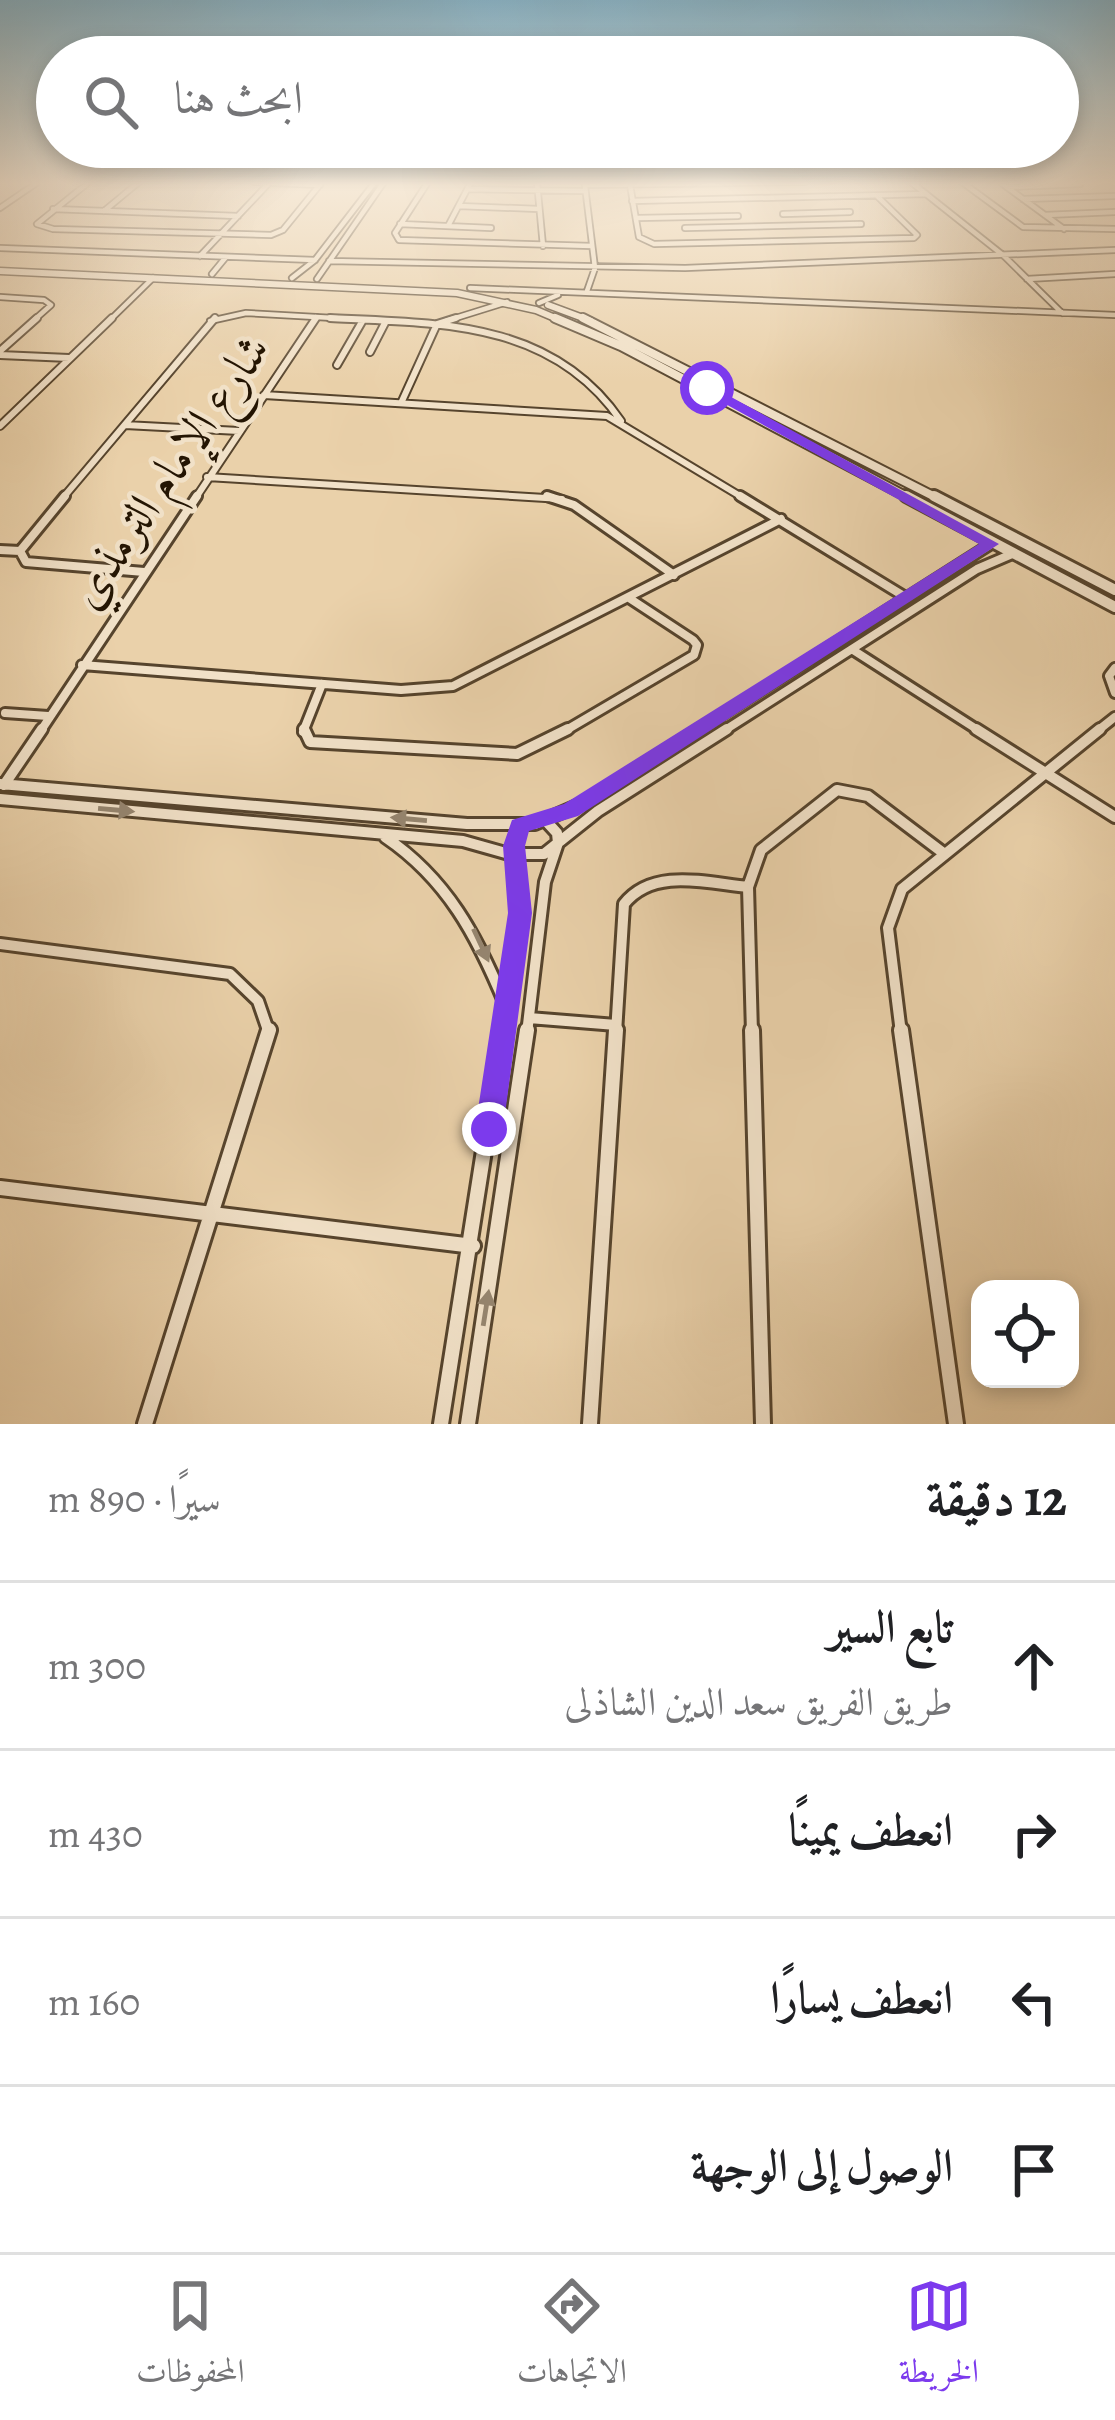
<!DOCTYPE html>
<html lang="ar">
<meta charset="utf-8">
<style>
body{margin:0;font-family:Alegreya,Amiri,serif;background:#f2f2f2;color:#202124;direction:rtl}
.controls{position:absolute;right:36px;bottom:36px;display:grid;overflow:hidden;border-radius:24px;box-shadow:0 6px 18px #0003}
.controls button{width:108px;height:108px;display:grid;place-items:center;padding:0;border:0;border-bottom:3px solid #e0e0e0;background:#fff;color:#202124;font:60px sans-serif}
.stop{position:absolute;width:36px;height:36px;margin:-27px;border:9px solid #7c3aed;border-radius:50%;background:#fff}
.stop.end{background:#7c3aed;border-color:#fff;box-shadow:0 3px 12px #0008}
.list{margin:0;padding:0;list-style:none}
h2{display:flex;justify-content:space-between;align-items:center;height:156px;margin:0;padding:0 48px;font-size:51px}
h2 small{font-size:39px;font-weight:400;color:#757577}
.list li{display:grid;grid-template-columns:78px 1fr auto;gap:36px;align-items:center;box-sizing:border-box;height:168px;padding:0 48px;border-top:3px solid #e0e0e0}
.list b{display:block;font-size:45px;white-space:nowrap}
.list p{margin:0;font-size:39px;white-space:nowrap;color:#757577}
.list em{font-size:39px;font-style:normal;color:#757577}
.icon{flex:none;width:66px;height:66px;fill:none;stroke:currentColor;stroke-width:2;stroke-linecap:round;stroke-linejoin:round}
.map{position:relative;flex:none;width:1115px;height:1424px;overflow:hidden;direction:ltr}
.search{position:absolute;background:#fff;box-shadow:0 6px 18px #0003;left:36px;right:36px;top:36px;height:132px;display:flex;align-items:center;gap:30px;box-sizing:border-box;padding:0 42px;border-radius:66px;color:#757577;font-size:45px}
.sheet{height:828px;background:#fff}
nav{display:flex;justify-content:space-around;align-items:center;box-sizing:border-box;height:168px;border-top:3px solid #e0e0e0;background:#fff;font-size:33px;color:#757577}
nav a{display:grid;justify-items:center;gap:6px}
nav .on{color:#7c3aed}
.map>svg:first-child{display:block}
</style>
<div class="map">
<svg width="1115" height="1424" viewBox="0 0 1115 1424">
<rect width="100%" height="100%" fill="#ead1aa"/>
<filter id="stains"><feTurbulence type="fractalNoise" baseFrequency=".00167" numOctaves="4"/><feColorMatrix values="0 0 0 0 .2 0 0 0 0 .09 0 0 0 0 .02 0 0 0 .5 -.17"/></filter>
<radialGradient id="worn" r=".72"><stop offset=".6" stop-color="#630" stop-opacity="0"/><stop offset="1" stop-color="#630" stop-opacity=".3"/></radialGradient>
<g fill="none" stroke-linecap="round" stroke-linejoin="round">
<!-- minor-far4 casing -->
<g stroke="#56442d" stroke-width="8">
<path id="minor-far4" d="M89,182L37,224L53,229L271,235L283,230L322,182
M254,182L320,185
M428,182L395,233L399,240L592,246
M537,182L543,246
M911,182L1004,256L1062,313
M962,182L1023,227L1115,229
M1000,182L1064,229
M585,185L805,182
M630,185L639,237L654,244L914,238L917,235L877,196
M585,186L595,268L587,291
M1007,187L1080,184
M468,189L584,191
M1023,199L1115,196
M632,201L926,194
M459,206L539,209
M0,208L38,182
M53,209L238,216
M104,211L139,182
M783,214L850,212
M1045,215L1115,212
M637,218L738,216
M400,224L491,228
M448,226L471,182
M685,228L861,224
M0,248L315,260
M200,256L269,183
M329,261L685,268L1115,250
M212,274L226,257
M292,278L315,260L375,182
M317,279L384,182
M1027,279L1115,274
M470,288L1115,315
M0,297L44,300L51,305L33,321
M539,303L558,295
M109,321L153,278
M210,321L246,313L387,321
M446,321L507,302"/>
</g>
<!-- minor-far3 casing -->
<g stroke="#56442d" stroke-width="10">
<path id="minor-far3" d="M330,318C440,323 553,321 621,421
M0,351L37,318
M370,352L386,321
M0,355L69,358
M337,365L363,320
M264,395L607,416L745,499
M402,401L437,324L456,318
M125,425L239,431
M0,426L112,318
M207,477L562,499
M62,499L215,318
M195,499L316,318"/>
</g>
<!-- minor-far2 casing -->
<g stroke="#56442d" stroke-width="14">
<path id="minor-far2" d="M65,496L20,551L26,562L144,572
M547,496L574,505L674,575
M740,496L907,598
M0,550L20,551
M853,650L981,732
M82,665L401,690L453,686L781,519
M1115,668L1109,676L1115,693
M5,713L48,716
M40,732L197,496
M303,732L322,684
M563,732L694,655L697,645L693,640L629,598
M695,732L991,544
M722,732L977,569L1012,554
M1096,732L1115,717"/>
</g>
<!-- minor-far1 casing -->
<g stroke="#56442d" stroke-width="16">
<path id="minor-far1" d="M304,729L310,742L517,754L568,729
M976,729L1115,817
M0,784L467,824H535L581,804L700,729
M4,785L42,729
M0,799L463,841L509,854H544L598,811L727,729
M385,837C447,879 477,936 505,1004
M0,944L230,974L258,1001L269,1033
M529,1018L616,1025
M503,1033L519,913L515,847L519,826
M527,1033L545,882L558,843L557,833L546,821
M616,1033L624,904C653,867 707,883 748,887
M752,1033L748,887L761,850L837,790L868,796L942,852
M901,1033L888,928L902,889L1100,729"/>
</g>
<!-- minor casing -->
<g stroke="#56442d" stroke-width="20">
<path id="minor" d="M752,1030L763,1424
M901,1030L956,1424
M0,1188L473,1246
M145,1424L269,1030
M441,1424L503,1030
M468,1424L527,1030
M590,1424L616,1030"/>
</g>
<!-- tertiary-far2 casing -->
<g stroke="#56442d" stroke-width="9">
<path id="tertiary-far2" d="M0,271L457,293L536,310L562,321
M548,305L591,321"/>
</g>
<!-- tertiary-far1 casing -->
<g stroke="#56442d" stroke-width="12">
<path id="tertiary-far1" d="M555,318L621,346L911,499
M583,318L939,499"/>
</g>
<!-- tertiary casing -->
<g stroke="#56442d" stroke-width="16">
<path id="tertiary" d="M906,496L1115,607
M934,496L1115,590"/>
</g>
<!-- minor-far4 -->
<use href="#minor-far4" stroke="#f1e1c8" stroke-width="4.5"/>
<!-- minor-far3 -->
<use href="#minor-far3" stroke="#f1e1c8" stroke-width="6"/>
<!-- minor-far2 -->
<use href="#minor-far2" stroke="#f1e1c8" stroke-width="8"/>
<!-- minor-far1 -->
<use href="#minor-far1" stroke="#f1e1c8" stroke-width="10"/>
<!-- minor -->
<use href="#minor" stroke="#f1e1c8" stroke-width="14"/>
<!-- tertiary-far2 -->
<use href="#tertiary-far2" stroke="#f1e1c8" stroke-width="6"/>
<!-- tertiary-far1 -->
<use href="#tertiary-far1" stroke="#f1e1c8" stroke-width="8"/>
<!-- tertiary -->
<use href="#tertiary" stroke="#f1e1c8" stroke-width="10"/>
</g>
<!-- one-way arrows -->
<defs><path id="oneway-solid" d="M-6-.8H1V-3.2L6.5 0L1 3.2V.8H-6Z" transform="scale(3)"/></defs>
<g fill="#95856f">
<use href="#oneway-solid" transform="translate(116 810) rotate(5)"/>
<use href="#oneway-solid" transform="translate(409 819) rotate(-175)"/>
<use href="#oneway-solid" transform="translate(481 945) rotate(65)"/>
<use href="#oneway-solid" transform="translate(486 1308) rotate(-81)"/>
</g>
<!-- sky -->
<linearGradient id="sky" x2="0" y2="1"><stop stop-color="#88b6cc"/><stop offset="0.48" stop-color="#f6ead9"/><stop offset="1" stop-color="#f6ead9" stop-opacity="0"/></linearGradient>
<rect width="1115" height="382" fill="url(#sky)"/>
<!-- route -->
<path fill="#7c3aed" d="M702,386H711L999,544L578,816L529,831L525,846L532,913L503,1129L499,1139L489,1143L479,1139L475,1129L508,913L503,846L512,820L564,804L979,544L702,391Z"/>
<g text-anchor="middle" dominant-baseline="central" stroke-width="9" stroke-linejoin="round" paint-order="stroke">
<!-- street labels -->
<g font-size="48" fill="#241503" stroke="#f1e1c8">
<text transform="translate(169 471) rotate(-56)">شارع الإمام الترمذي</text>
</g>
</g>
<rect width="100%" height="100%" filter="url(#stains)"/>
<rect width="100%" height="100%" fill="url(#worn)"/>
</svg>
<div class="controls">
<button><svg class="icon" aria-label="locate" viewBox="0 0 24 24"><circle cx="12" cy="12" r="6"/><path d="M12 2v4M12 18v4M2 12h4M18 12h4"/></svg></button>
</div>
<div class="stop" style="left:707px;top:388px"></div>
<div class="stop end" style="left:489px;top:1129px"></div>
<div class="search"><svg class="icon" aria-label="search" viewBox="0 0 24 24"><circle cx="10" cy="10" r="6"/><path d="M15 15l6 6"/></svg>ابحث هنا</div>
</div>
<section class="sheet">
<h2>12 دقيقة<small>سيرًا · 890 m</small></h2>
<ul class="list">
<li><svg class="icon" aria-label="ahead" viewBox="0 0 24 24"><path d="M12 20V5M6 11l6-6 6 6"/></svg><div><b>تابع السير</b><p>طريق الفريق سعد الدين الشاذلى</p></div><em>300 m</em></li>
<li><svg class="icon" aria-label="right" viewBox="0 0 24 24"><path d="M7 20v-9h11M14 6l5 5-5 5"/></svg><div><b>انعطف يمينًا</b></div><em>430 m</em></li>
<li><svg class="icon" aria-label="left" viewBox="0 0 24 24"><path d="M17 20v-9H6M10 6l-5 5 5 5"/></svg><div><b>انعطف يسارًا</b></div><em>160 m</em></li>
<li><svg class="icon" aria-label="arrive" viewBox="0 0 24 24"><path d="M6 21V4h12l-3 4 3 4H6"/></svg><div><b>الوصول إلى الوجهة</b></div></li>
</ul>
</section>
<nav>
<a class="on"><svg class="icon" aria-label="map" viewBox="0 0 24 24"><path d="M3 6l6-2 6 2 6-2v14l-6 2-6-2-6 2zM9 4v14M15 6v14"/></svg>الخريطة</a>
<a><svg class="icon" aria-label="directions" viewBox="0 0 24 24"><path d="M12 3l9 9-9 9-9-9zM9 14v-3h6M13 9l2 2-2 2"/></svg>الاتجاهات</a>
<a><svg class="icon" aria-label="saved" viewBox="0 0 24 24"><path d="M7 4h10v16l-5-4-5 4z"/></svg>المحفوظات</a>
</nav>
